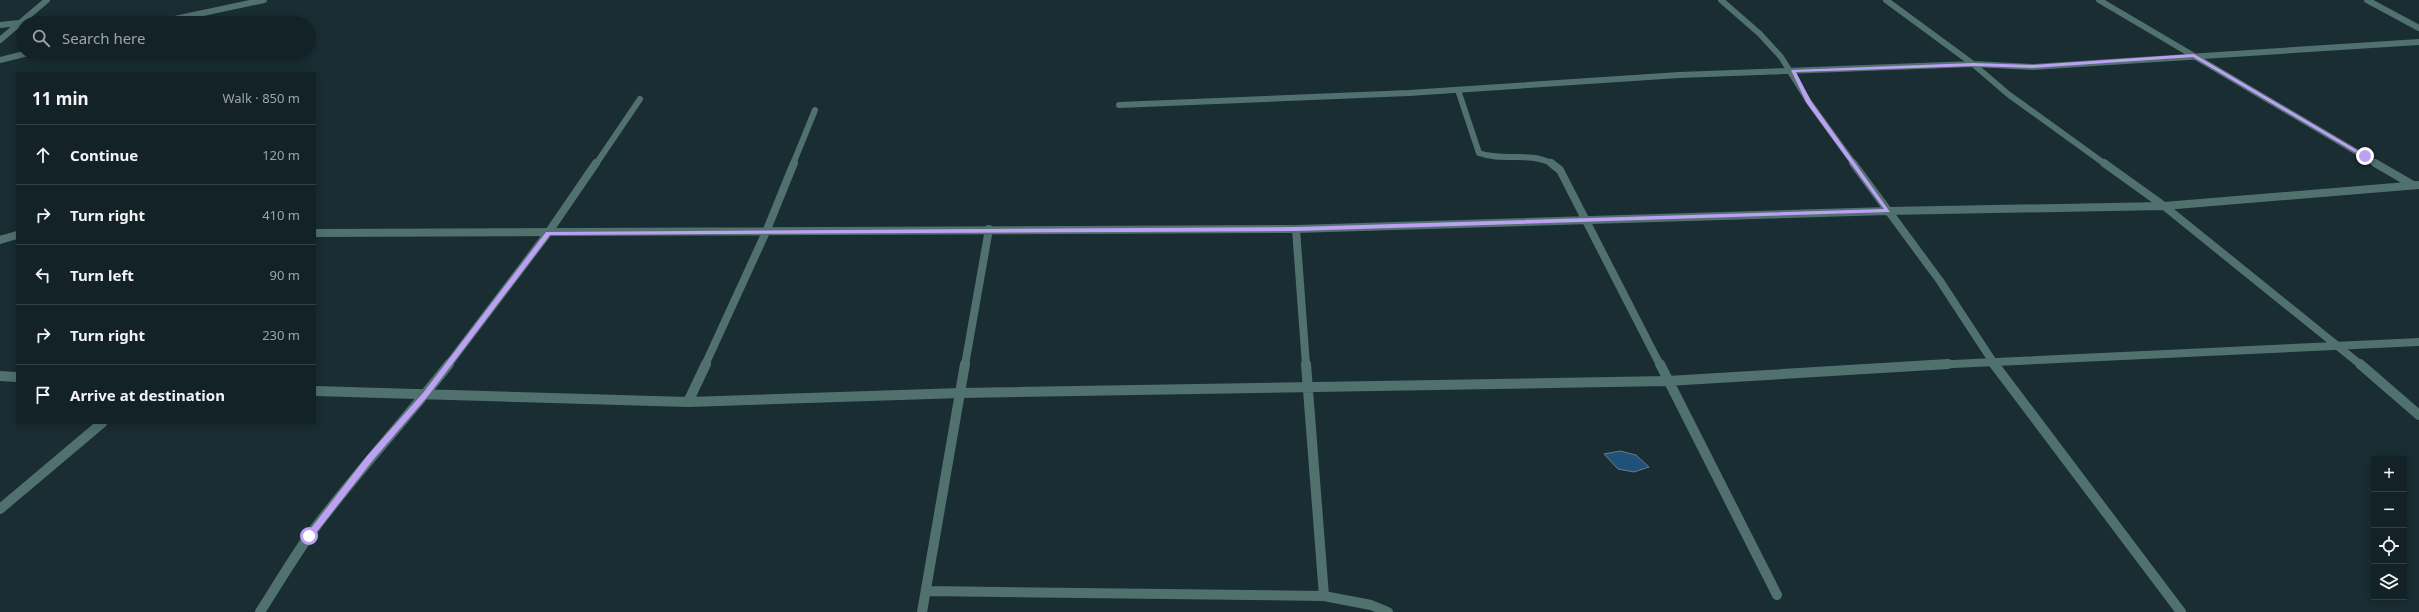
<!DOCTYPE html>
<meta charset="utf-8">
<style>
body{margin:0;font-family:"Noto Sans",sans-serif;background:#1c2a2e;color:#f1f3f6}
.controls{position:absolute;right:12px;bottom:12px;display:grid;overflow:hidden;border-radius:0px;box-shadow:0 2px 10px #0003}
.controls button{width:36px;height:36px;display:grid;place-items:center;padding:0;border:0;border-bottom:1px solid #323f43;background:#132226;color:#f1f3f6;font:20px sans-serif}
.stop{position:absolute;width:12px;height:12px;margin:-9px;border:3px solid #bca0f2;border-radius:50%;background:#fff}
.stop.end{background:#bca0f2;border-color:#fff;box-shadow:0 1px 4px #0008}
.list{margin:0;padding:0;list-style:none}
h2{display:flex;justify-content:space-between;align-items:center;height:52px;margin:0;padding:0 16px;font-size:17px}
h2 small{font-size:13px;font-weight:400;color:#9da4a7}
.list li{display:grid;grid-template-columns:26px 1fr auto;gap:12px;align-items:center;box-sizing:border-box;height:60px;padding:0 16px;border-top:1px solid #323f43}
.list b{display:block;font-size:15px;white-space:nowrap}
.list em{font-size:13px;font-style:normal;color:#9da4a7}
.icon{flex:none;width:22px;height:22px;fill:none;stroke:currentColor;stroke-width:2;stroke-linecap:round;stroke-linejoin:round}
.map{position:relative;flex:none;width:2419px;height:612px;overflow:hidden}
.search{position:absolute;background:#132226;box-shadow:0 2px 10px #0003;left:16px;top:16px;width:300px;height:44px;display:flex;align-items:center;gap:10px;box-sizing:border-box;padding:0 14px;border-radius:22px;color:#9da4a7;font-size:15px}
.panel{position:absolute;background:#132226;box-shadow:0 2px 10px #0003;left:16px;top:72px;width:300px;height:352px;border-radius:0px}
.map>svg:first-child{display:block}
</style>
<div class="map">
<svg width="2419" height="612" viewBox="0 0 2419 612">
<rect width="100%" height="100%" fill="#192d33"/>
<!-- building -->
<path fill="#205279" stroke="#6b7b89" d="M1620,451L1636,455L1649,467L1634,472L1618,469L1604,454Z"/>
<g fill="none" stroke-linecap="round" stroke-linejoin="round">
<!-- minor-far2 -->
<path stroke="#50716e" stroke-width="6" d="M1721,0L1760,34L1781,57L1809,102L1854,164
M1886,0L1973,64L2008,94L2105,164
M2099,0L2377,164
M2367,0L2419,28
M0,25L19,23
M0,40L47,0
M1458,90L1479,153C1503,162 1529,151 1553,164
M1119,105L1409,93L1679,75L1973,64L2033,67L2419,42
M596,164L640,99
M793,164L815,110"/>
<!-- minor-far1 -->
<path stroke="#50716e" stroke-width="8" d="M1551,163L1560,170L1660,365
M1853,163L1940,281L1995,365
M2104,163L2164,206L2361,365
M2375,163L2413,185
M1296,229L1306,365
M315,233L1296,229L1888,211L2164,206L2419,185
M0,240L17,235
M448,365L548,233L596,163
M705,365L766,232L794,163
M965,365L989,229
M1931,365L2419,342"/>
<!-- minor -->
<path stroke="#50716e" stroke-width="10" d="M1306,364L1324,596
M1660,364L1777,595
M1994,364L2181,612
M2360,364L2419,415
M0,376L17,377
M315,391L688,402L961,393L1668,381L1948,364
M688,402L706,364
M0,509L102,423
M926,591L1324,596L1371,605L1388,612
M260,612C276,587 292,560 309,536C353,476 404,422 449,364
M922,612L965,364"/>
<!-- tertiary -->
<path stroke="#50716e" stroke-width="6" d="M156,23L264,0
M0,60L28,53"/>
</g>
<!-- route -->
<path fill="#bca0f2" d="M2194,54L2367,156L2363,157L2193,57L2033,68L1973,66L1796,72L1811,101L1890,212L1296,231L550,235L428,396L373,460L312,538L305,536L367,456L423,393L546,232L1296,227L1884,209L1806,102L1791,70L1973,63L2033,65Z"/>
</svg>
<div class="controls">
<button>+</button>
<button>−</button>
<button><svg class="icon" aria-label="locate" viewBox="0 0 24 24"><circle cx="12" cy="12" r="6"/><path d="M12 2v4M12 18v4M2 12h4M18 12h4"/></svg></button>
<button><svg class="icon" aria-label="layers" viewBox="0 0 24 24"><path d="M12 4l9 5-9 5-9-5zM3 14l9 5 9-5"/></svg></button>
</div>
<div class="stop" style="left:309px;top:536px"></div>
<div class="stop end" style="left:2365px;top:156px"></div>
<div class="search"><svg class="icon" aria-label="search" viewBox="0 0 24 24"><circle cx="10" cy="10" r="6"/><path d="M15 15l6 6"/></svg>Search here</div>
<section class="panel">
<h2>11 min<small>Walk · 850 m</small></h2>
<ul class="list">
<li><svg class="icon" aria-label="ahead" viewBox="0 0 24 24"><path d="M12 20V5M6 11l6-6 6 6"/></svg><div><b>Continue</b></div><em>120 m</em></li>
<li><svg class="icon" aria-label="right" viewBox="0 0 24 24"><path d="M7 20v-9h11M14 6l5 5-5 5"/></svg><div><b>Turn right</b></div><em>410 m</em></li>
<li><svg class="icon" aria-label="left" viewBox="0 0 24 24"><path d="M17 20v-9H6M10 6l-5 5 5 5"/></svg><div><b>Turn left</b></div><em>90 m</em></li>
<li><svg class="icon" aria-label="right" viewBox="0 0 24 24"><path d="M7 20v-9h11M14 6l5 5-5 5"/></svg><div><b>Turn right</b></div><em>230 m</em></li>
<li><svg class="icon" aria-label="arrive" viewBox="0 0 24 24"><path d="M6 21V4h12l-3 4 3 4H6"/></svg><div><b>Arrive at destination</b></div></li>
</ul>
</section>
</div>
